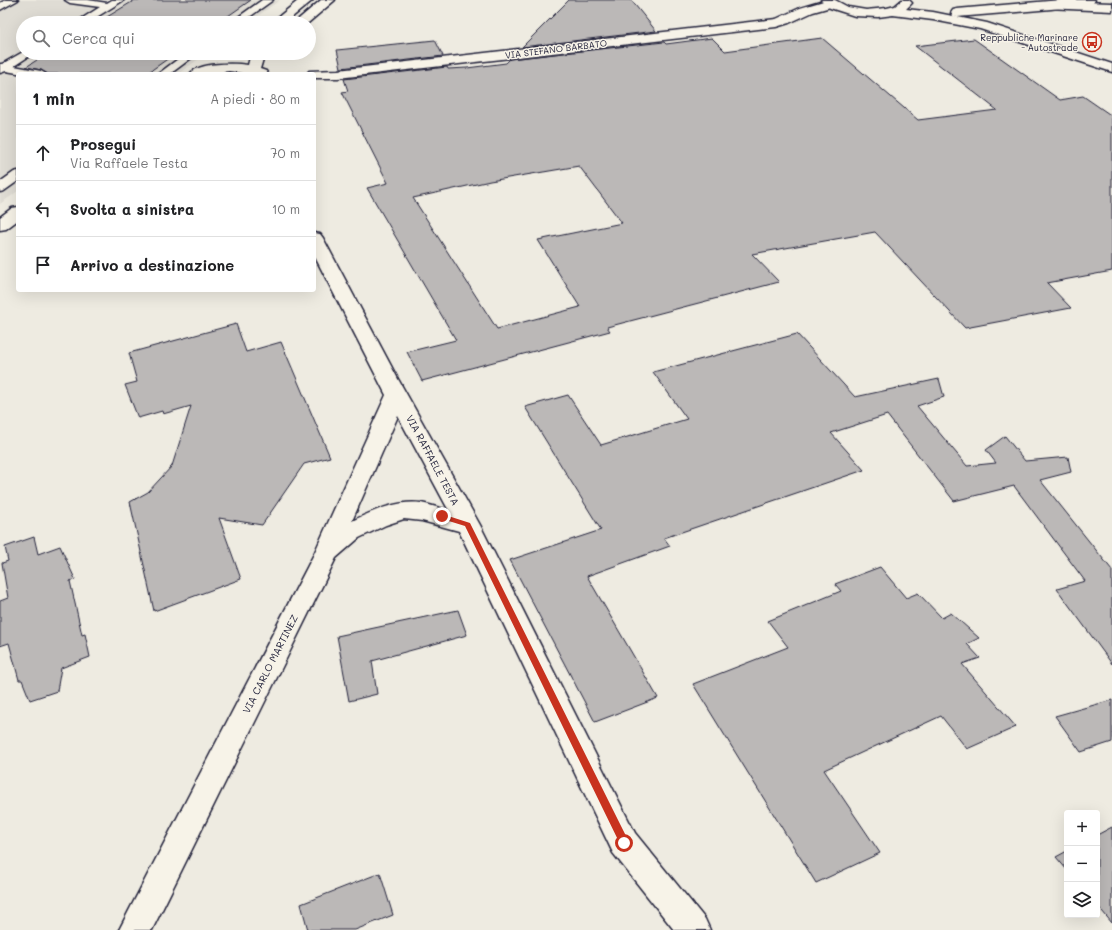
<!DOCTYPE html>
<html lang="it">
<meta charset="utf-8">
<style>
body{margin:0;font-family:Mali,sans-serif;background:#f2f2f2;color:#202124}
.controls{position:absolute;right:12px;bottom:12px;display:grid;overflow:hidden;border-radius:4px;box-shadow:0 4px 16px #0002}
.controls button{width:36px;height:36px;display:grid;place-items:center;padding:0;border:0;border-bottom:1px solid #e0e0e0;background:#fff;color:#202124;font:20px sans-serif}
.stop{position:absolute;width:12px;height:12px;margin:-9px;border:3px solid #c8321e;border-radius:50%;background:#fff}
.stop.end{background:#c8321e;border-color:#fff;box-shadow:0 1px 4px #0008}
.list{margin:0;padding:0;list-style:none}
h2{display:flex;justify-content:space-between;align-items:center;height:52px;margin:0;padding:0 16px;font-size:17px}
h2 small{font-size:13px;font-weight:400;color:#757577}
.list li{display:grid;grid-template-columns:26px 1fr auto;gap:12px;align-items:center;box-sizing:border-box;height:56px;padding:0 16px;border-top:1px solid #e0e0e0}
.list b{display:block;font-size:15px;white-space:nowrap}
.list p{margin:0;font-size:13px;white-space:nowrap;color:#757577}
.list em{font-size:13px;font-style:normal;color:#757577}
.icon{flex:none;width:22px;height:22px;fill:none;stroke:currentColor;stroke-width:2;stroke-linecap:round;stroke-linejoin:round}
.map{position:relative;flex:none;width:1112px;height:930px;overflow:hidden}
.search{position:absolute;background:#fff;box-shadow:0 4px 16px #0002;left:16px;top:16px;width:300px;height:44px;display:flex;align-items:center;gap:10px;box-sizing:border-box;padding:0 14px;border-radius:22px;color:#757577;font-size:15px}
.panel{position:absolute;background:#fff;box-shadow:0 4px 16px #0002;left:16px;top:72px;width:300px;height:220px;border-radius:4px}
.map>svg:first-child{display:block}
</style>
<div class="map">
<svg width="1112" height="930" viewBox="0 0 1112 930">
<rect width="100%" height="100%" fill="#eeebe1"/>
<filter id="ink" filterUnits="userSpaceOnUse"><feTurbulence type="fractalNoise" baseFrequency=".025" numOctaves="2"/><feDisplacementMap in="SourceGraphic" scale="8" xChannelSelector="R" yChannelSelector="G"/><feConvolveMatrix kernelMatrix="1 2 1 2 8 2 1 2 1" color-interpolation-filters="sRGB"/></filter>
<g filter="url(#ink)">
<!-- built -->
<path fill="#dfdcd4" d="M0,0H280L248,23H23V53H207L178,74H18V191L0,204Z"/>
<!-- building -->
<path fill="#bbb8b7" stroke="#22223b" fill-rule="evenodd" d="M135,0H251L218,23H97Z
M569,0H631L656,31L522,47Z
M712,38L725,51L822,38L918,120L997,110L915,46L974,39L1060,100L1083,96L1112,116V271L1047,283L1071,308L965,328L875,232L752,254L779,282L607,327L610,331L422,381L407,352L456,340L367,188L388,183L342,92L348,91L344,79L447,67L448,69L467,68L506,63L510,59L664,42L666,44ZM579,166L622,223L538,240L580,307L497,329L413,198L490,181Z
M435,40L443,56L341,68L337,50Z
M48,53H176L146,74H47L41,70L26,67Z
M236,324L246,352L281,342L330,457L304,464L262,525L219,518L241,579L154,611L130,502L148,492L172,466L191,406L163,414L162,411L138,418L125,385L137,382L129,353Z
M797,334L855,397L939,379L944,397L917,406L967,466L996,463L986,450L1005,436L1025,461L1068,457L1071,472L1040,480L1112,570V664L1057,589L1085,581L1014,486L954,501L887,415L831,433L864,470L664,538L670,546L587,576L658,698L595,722L510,560L601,530L525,407L568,395L601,445L687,419L653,372Z
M34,537L38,554L60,546L75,579L70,581L82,635L85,634L90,657L61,668L57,691L30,700L22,680H19L9,643L0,646V601L8,598L2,563L8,561L5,547Z
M880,567L906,598L918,593L942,618L951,613L979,638L967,644L980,658L962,664L1016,727L967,749L941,716L824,770L880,853L816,883L693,684L788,647L768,621L841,591L835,584Z
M458,610L467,635L372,661L377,694L349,701L337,636Z
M1112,700V742L1081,752L1055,716Z
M1112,827V923L1097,905V835Z
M1067,851V870L1056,857Z
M380,873L393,915L355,930H308L301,904Z"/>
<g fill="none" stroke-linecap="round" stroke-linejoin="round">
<!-- lane casing -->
<g stroke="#22223b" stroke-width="3">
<path id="lane" d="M6,0H18L0,10V3Z
M65,0H88L107,3L112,0H124L87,23H75L100,7L70,3Z
M262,0H273L241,23H230Z
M23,52L34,53L14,66L41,71L46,74H23L6,71L0,73V64H2Z
M186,53H198L170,74H158Z
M18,171V181L4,191L0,192V182L14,172Z"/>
</g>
<!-- street casing -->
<g stroke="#22223b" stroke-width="3">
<path id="street" d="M299,0H313L285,23H271Z
M321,0H335L308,23H294Z
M827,0H834L836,3L834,6L813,12L789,23L776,27L338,78H314V74H307L309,71L338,70L776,19L800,8Z
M1051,1L1112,3V11L1047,8L1045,5L1047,2Z
M254,53H270L263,59L260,69L266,71L268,74H249L229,71L209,74H190C199,62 235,63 248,65L250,57Z
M18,207V220L6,229L0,230V217L12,208Z
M314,233L320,234L323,238L398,379L480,525L635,833L705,919L710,930H674L613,853L459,531L422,521L404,519L386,525L359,538L336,558L152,930H119L313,556L386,395L314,255ZM398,416L449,511C440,508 431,505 421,503C397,500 373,511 352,521Z"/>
</g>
<!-- secondary casing -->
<g stroke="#22223b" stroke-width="3">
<path id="secondary" d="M821,0H835L848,7L866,10L887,8L895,6L902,0H909L912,3L906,9L933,12L987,23L1112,64V72L980,29L933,20L893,15L878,17L855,16L830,8Z
M1061,0H1095L1093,3L1089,4L1051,9L957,17L953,16L951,13L953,10L957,9Z"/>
</g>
<!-- lane -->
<use href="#lane" fill="#f7f3e8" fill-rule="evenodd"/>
<!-- street -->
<use href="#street" fill="#f7f3e8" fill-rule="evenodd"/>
<!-- secondary -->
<use href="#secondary" fill="#f7f3e8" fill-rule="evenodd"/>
</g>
</g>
<!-- route -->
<path fill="#c8321e" d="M442,514L470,523L628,840L629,843L628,846L624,847L621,846L465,526L439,518L438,516Z"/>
<!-- icons -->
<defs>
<g id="bus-ring" transform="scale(1)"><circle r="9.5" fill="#f7f3e8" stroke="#c8321e" stroke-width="1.5"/><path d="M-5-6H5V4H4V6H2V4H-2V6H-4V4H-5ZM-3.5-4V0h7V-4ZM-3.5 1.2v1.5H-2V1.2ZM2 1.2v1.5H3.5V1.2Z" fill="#c8321e"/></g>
</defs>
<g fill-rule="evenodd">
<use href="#bus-ring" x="1092" y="42"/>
</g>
<g text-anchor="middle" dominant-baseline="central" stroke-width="3" stroke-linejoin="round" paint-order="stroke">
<!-- far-poi labels -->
<g font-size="9" fill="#22223b" stroke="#f7f3e8" text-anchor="end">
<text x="1078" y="37">Reppubliche Marinare<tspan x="1078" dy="10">- Autostrade</tspan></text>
</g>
<!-- far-street labels -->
<g font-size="9" fill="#22223b" stroke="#f7f3e8">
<text transform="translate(556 49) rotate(-7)">VIA STEFANO BARBATO</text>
</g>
<!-- street labels -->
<g font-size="10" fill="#22223b" stroke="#f7f3e8">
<text transform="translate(433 460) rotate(62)">VIA RAFFAELE TESTA</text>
<text transform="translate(270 664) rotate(-63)">VIA CARLO MARTINEZ</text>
</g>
</g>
</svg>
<div class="controls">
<button>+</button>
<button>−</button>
<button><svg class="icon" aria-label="layers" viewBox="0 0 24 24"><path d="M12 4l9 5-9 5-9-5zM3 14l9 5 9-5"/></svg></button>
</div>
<div class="stop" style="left:624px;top:843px"></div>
<div class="stop end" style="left:442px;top:516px"></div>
<div class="search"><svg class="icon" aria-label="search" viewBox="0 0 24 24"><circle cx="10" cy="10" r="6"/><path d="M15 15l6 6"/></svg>Cerca qui</div>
<section class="panel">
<h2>1 min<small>A piedi · 80 m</small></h2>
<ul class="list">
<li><svg class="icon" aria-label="ahead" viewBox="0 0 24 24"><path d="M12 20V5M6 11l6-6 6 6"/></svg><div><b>Prosegui</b><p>Via Raffaele Testa</p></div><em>70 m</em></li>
<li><svg class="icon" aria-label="left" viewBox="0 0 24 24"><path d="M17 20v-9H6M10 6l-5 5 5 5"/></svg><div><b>Svolta a sinistra</b></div><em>10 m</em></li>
<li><svg class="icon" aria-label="arrive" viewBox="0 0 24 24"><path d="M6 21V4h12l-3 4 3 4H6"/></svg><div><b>Arrivo a destinazione</b></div></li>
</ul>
</section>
</div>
